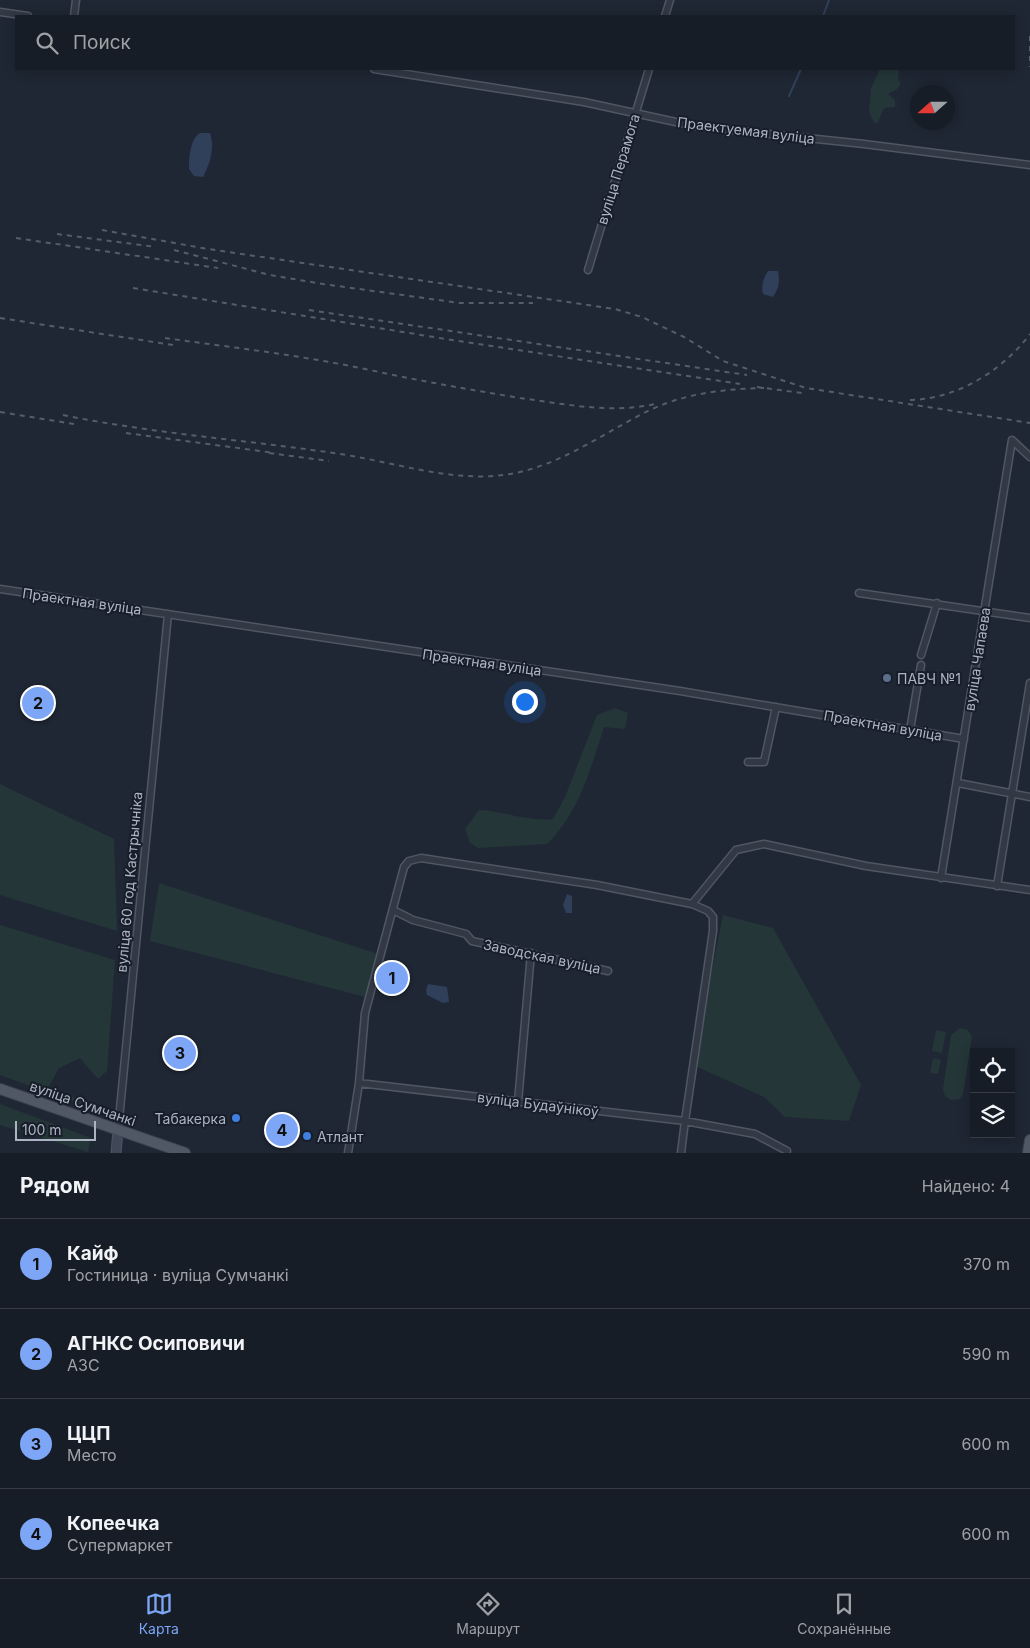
<!DOCTYPE html>
<html lang="ru">
<meta charset="utf-8">
<style>
body{margin:0;font-family:Inter,sans-serif;background:#242a33;color:#f1f3f6}
.controls{position:absolute;right:15px;bottom:15px;display:grid;overflow:hidden;border-radius:0px;box-shadow:0 2px 12px #0003}
.controls button{width:45px;height:45px;display:grid;place-items:center;padding:0;border:0;border-bottom:1px solid #363b44;background:#171d27;color:#f1f3f6;font:25px sans-serif}
.compass{position:absolute;left:910px;top:85px;width:45px;height:45px;border-radius:50%;background:#171d27;box-shadow:0 2px 12px #0003;rotate:249deg}
.scale{position:absolute;left:15px;bottom:12px;width:81px;box-sizing:border-box;padding-left:5px;border:2px solid #acb3c3;border-top:0;font-size:14px;line-height:18px;white-space:nowrap;color:#acb3c3;-webkit-text-stroke:4px #181e29;paint-order:stroke}
.you{position:absolute;left:524px;top:701px;width:18px;height:18px;margin:-12px;border:4px solid #fff;border-radius:50%;background:#1a73e8;box-shadow:0 0 0 8px #1a73e833}
.badge{display:grid;place-items:center;width:32px;height:32px;border-radius:50%;background:#7da6f6;color:#111;font-size:16px;font-weight:700}
.pin{position:absolute;translate:-50% -50%;border:2px solid #fff;box-shadow:0 1px 5px #0006}
.list{margin:0;padding:0;list-style:none}
h2{display:flex;justify-content:space-between;align-items:center;height:65px;margin:0;padding:0 20px;font-size:21px}
h2 small{font-size:16px;font-weight:400;color:#9ea2a7}
.list li{display:grid;grid-template-columns:32px 1fr auto;gap:15px;align-items:center;box-sizing:border-box;height:90px;padding:0 20px;border-top:1px solid #363b44}
.list b{display:block;font-size:19px;white-space:nowrap}
.list p{margin:0;font-size:16px;white-space:nowrap;color:#9ea2a7}
.list em{font-size:16px;font-style:normal;color:#9ea2a7}
.icon{flex:none;width:28px;height:28px;fill:none;stroke:currentColor;stroke-width:2;stroke-linecap:round;stroke-linejoin:round}
.map{position:relative;flex:none;width:1030px;height:1153px;overflow:hidden}
.search{position:absolute;background:#171d27;box-shadow:0 2px 12px #0003;left:15px;right:15px;top:15px;height:55px;display:flex;align-items:center;gap:12px;box-sizing:border-box;padding:0 18px;border-radius:0px;color:#9ea2a7;font-size:19px}
.sheet{height:425px;background:#171d27}
nav{display:flex;justify-content:space-around;align-items:center;box-sizing:border-box;height:70px;border-top:1px solid #363b44;background:#171d27;font-size:14px;color:#9ea2a7}
nav a{display:grid;justify-items:center;gap:2px}
nav .on{color:#7da6f6}
.map>svg:first-child{display:block}
</style>
<div class="map">
<svg width="1030" height="1153" viewBox="0 0 1030 1153">
<rect width="100%" height="100%" fill="#1f2734"/>
<!-- green -->
<path fill="#243638" d="M880,69H899L898,80L901,83L897,89L888,94L895,100V107L884,108L877,124L873,121L869,111L871,88Z
M615,708L628,713L625,729L604,727C591,768 579,813 547,844L478,848L470,843L465,829L479,810C505,811 528,822 553,819L565,797L597,715Z
M0,784L114,839L117,931L0,895Z
M159,883L378,954L365,997L150,941Z
M723,915L773,928L861,1085L849,1121L785,1117L764,1097L693,1065Z
M0,925L115,960L107,1071L98,1079L80,1058L59,1068L48,1088L82,1100V1105L0,1075Z
M960,1028L968,1030L972,1037L963,1094L960,1099L951,1100L945,1096L943,1089L951,1035Z
M936,1030L946,1032L942,1053L932,1051Z
M933,1058L941,1060L938,1074L930,1073Z
M0,1104L91,1138L88,1152L0,1125Z"/>
<!-- water -->
<path fill="#303f5a" d="M200,133H210C215,147 210,164 203,177L194,176L189,169C189,158 190,139 200,133Z
M768,271H778C780,282 779,288 773,297L763,294C761,286 763,278 768,271Z
M567,894L572,896V913H566L563,905Z
M428,984L447,987L449,1002L443,1003L427,995L426,990Z"/>
<g fill="none" stroke-linecap="round" stroke-linejoin="round">
<!-- stream -->
<path stroke="#303f5a" stroke-width="2" d="M823,16L829,0
M789,96L801,69"/>
<!-- street casing -->
<g stroke="#505664" stroke-width="9">
<path id="street" d="M0,12L28,16
M74,16L76,0
M665,16L670,0
M374,69L584,102L694,126L864,144L1030,165
M588,270L649,69
M1012,440L1030,457
M0,589L680,691L964,739
M859,593L1030,618
M921,655L937,603
M910,730L921,665
M748,762H764L776,707
M958,783L1030,797
M941,878L1012,440
M997,886L1030,683
M692,904L736,850L764,844L866,866L1030,890
M393,910L413,920L466,934L472,941L608,971
M359,1083L685,1121L681,1153
M518,1102L531,953
M118,1130L168,614
M348,1153L359,1083L365,1013L404,867L409,861L421,858L597,885L692,904L708,911L713,917V931L685,1121L755,1134L787,1151"/>
</g>
<!-- secondary casing -->
<g stroke="#505664" stroke-width="11">
<path id="secondary" d="M116,1153L118,1130"/>
</g>
<!-- primary casing -->
<g stroke="#3c424f" stroke-width="12">
<path id="primary" d="M0,1089L185,1153
M1028,1153L1030,1140"/>
</g>
<!-- street -->
<use href="#street" stroke="#323945" stroke-width="6"/>
<!-- secondary -->
<use href="#secondary" stroke="#404858" stroke-width="9"/>
<!-- primary -->
<use href="#primary" stroke="#505866" stroke-width="10"/>
<!-- rail -->
<path stroke="#545d6c" stroke-width="2" stroke-dasharray="5 5" stroke-linecap="butt" d="M1030,36V67
M102,230L208,249L615,309L642,317L684,337L723,361L806,388L1030,423
M57,234L156,247
M16,238L218,268
M174,250L270,275L323,284L460,303H533
M133,288L452,340L740,384
M309,310L747,375
M0,318L173,345
M165,338C236,348 308,356 379,372C426,382 472,390 520,398C564,404 612,414 655,404
M757,387L802,393
M910,400C957,399 1002,371 1030,334
M0,412L74,424
M63,415C155,434 248,440 340,454C400,463 460,486 520,472C567,461 607,431 650,410C686,393 725,389 764,388
M126,433L275,453
M269,453L329,461"/>
</g>
<!-- markers -->
<circle fill="#5c6f8a" stroke="#181e29" stroke-width="2" cx="887" cy="678" r="5"/>
<g fill="#3f7fe0" stroke="#181e29" stroke-width="2">
<circle cx="236" cy="1118" r="5"/>
<circle cx="307" cy="1136" r="5"/>
</g>
<g text-anchor="middle" dominant-baseline="central" stroke-width="4" stroke-linejoin="round" paint-order="stroke">
<!-- street labels -->
<g font-size="14" fill="#acb3c3" stroke="#181e29">
<text transform="translate(746 130) rotate(7)">Праектуемая вуліца</text>
<text transform="translate(618 169) rotate(-73)">вуліца Перамога</text>
<text transform="translate(82 601) rotate(8)">Праектная вуліца</text>
<text transform="translate(977 659) rotate(-81)">вуліца Чапаева</text>
<text transform="translate(482 662) rotate(8)">Праектная вуліца</text>
<text transform="translate(883 725) rotate(10)">Праектная вуліца</text>
<text transform="translate(129 882) rotate(-85)">вуліца 60 год Кастрычніка</text>
<text transform="translate(542 956) rotate(12)">Заводская вуліца</text>
<text transform="translate(83 1103) rotate(19)">вуліца Сумчанкі</text>
<text transform="translate(538 1104) rotate(7)">вуліца Будаўнікоў</text>
</g>
<!-- poi labels -->
<g font-size="14" fill="#acb3c3" stroke="#181e29" text-anchor="start">
<text x="897" y="678">ПАВЧ №1</text>
<text x="226" y="1118" text-anchor="end">Табакерка</text>
<text x="317" y="1136">Атлант</text>
</g>
</g>
</svg>
<div class="controls">
<button><svg class="icon" aria-label="locate" viewBox="0 0 24 24"><circle cx="12" cy="12" r="6"/><path d="M12 2v4M12 18v4M2 12h4M18 12h4"/></svg></button>
<button><svg class="icon" aria-label="layers" viewBox="0 0 24 24"><path d="M12 4l9 5-9 5-9-5zM3 14l9 5 9-5"/></svg></button>
</div>
<svg class="compass" viewBox="-18 -18 36 36"><path d="M0-13l5 13h-10z" fill="#e53935"/><path d="M0 13l5-13h-10z" fill="#9ea2a7"/></svg>
<div class="scale">100 m</div>
<div class="you"></div>
<div class="pin badge" style="left:392px;top:978px">1</div>
<div class="pin badge" style="left:38px;top:703px">2</div>
<div class="pin badge" style="left:180px;top:1053px">3</div>
<div class="pin badge" style="left:282px;top:1130px">4</div>
<div class="search"><svg class="icon" aria-label="search" viewBox="0 0 24 24"><circle cx="10" cy="10" r="6"/><path d="M15 15l6 6"/></svg>Поиск</div>
</div>
<section class="sheet">
<h2>Рядом<small>Найдено: 4</small></h2>
<ul class="list">
<li><span class="badge">1</span><div><b>Кайф</b><p>Гостиница · вуліца Сумчанкі</p></div><em>370 m</em></li>
<li><span class="badge">2</span><div><b>АГНКС Осиповичи</b><p>АЗС</p></div><em>590 m</em></li>
<li><span class="badge">3</span><div><b>ЦЦП</b><p>Место</p></div><em>600 m</em></li>
<li><span class="badge">4</span><div><b>Копеечка</b><p>Супермаркет</p></div><em>600 m</em></li>
</ul>
</section>
<nav>
<a class="on"><svg class="icon" aria-label="map" viewBox="0 0 24 24"><path d="M3 6l6-2 6 2 6-2v14l-6 2-6-2-6 2zM9 4v14M15 6v14"/></svg>Карта</a>
<a><svg class="icon" aria-label="directions" viewBox="0 0 24 24"><path d="M12 3l9 9-9 9-9-9zM9 14v-3h6M13 9l2 2-2 2"/></svg>Маршрут</a>
<a><svg class="icon" aria-label="saved" viewBox="0 0 24 24"><path d="M7 4h10v16l-5-4-5 4z"/></svg>Сохранённые</a>
</nav>
